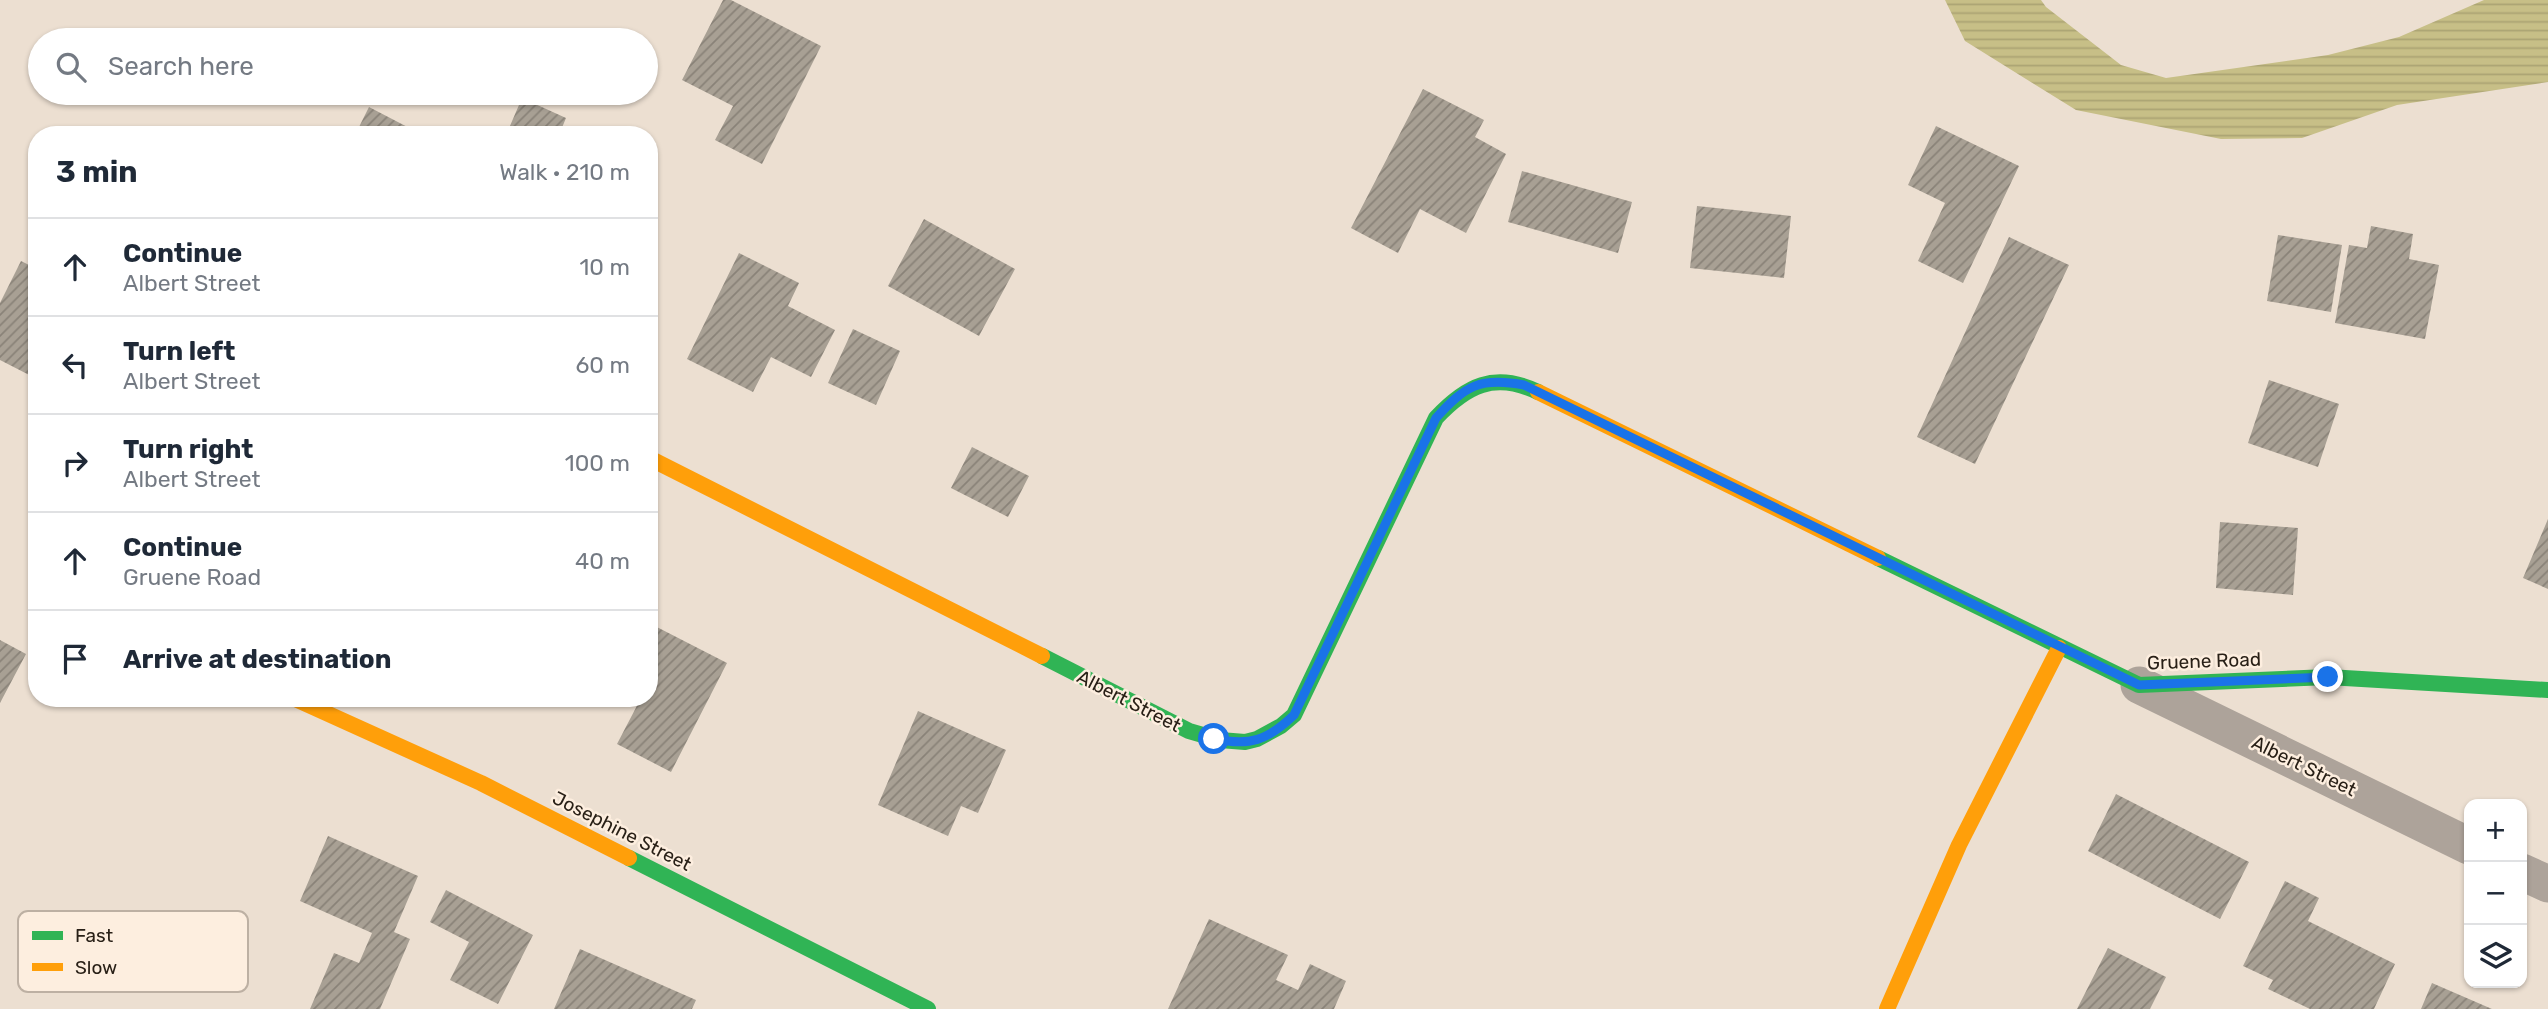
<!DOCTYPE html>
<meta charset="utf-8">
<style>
body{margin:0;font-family:Rubik,sans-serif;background:#f6f6f7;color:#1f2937}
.controls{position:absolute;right:21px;bottom:21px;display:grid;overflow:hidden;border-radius:14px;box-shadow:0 2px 5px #0004}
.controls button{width:63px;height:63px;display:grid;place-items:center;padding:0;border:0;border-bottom:2px solid #e0e1e3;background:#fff;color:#1f2937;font:35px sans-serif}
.stop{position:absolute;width:21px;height:21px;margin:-16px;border:5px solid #1a73e8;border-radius:50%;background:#fff}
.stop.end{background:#1a73e8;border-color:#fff;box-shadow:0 2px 7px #0008}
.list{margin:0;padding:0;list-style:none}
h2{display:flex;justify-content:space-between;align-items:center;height:91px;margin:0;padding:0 28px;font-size:30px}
h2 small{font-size:23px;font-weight:400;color:#747a83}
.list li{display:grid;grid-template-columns:46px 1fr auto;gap:21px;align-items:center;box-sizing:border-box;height:98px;padding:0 28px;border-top:2px solid #e0e1e3}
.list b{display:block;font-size:26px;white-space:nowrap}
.list p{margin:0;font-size:23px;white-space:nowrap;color:#747a83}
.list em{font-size:23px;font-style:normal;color:#747a83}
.icon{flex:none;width:38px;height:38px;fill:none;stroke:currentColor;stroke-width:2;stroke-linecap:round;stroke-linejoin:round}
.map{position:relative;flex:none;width:2548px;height:1009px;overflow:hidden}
.search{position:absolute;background:#fff;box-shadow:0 2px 5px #0004;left:28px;top:28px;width:630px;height:77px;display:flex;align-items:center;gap:18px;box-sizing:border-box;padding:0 24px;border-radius:38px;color:#747a83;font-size:26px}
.panel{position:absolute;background:#fff;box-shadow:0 2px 5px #0004;left:28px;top:126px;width:630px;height:581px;border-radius:28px}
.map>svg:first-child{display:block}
</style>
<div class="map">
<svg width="2548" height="1009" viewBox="0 0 2548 1009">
<defs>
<pattern id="water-rules" width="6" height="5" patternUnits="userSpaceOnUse" patternTransform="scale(1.75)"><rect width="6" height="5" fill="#c7bf87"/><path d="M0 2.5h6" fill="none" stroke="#aba474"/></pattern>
<pattern id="building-hatch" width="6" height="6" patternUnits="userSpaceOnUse" patternTransform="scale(1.75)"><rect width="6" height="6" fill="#a8a094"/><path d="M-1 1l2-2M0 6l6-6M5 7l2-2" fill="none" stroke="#898278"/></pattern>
</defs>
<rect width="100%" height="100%" fill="#ecdfd1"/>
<!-- water -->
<path fill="url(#water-rules)" d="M1945,0H2041L2046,7L2121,65L2166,78L2328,55L2399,37L2484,0H2548V82L2397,105L2302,138L2221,139L2076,110L1965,41Z"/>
<!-- building -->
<path fill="url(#building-hatch)" d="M723,0H731L821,46L762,164L715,140L733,106L682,80Z
M1423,89L1484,120L1475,137L1506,154L1466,233L1420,209L1398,253L1351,228Z
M522,98L566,118L559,135H506Z
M369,107L419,133L418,135H355Z
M1936,126L2019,166L1963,283L1918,261L1945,203L1908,185Z
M1522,171L1632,202L1618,253L1508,222Z
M1697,206L1791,216L1784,278L1690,268Z
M924,219L1015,269L979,336L888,286Z
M2371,226L2413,234L2409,259L2439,265L2425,339L2335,323L2349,245L2367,248Z
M2278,235L2342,245L2331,312L2267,301Z
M2009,237L2069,265L1975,464L1917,437Z
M739,253L799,283L788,306L835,330L811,377L771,357L753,392L687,359Z
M21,261L37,269V379L0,360V303Z
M853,329L900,351L876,405L828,383Z
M2269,380L2339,404L2318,467L2248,443Z
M972,447L1029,476L1008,517L951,488Z
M2548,519V589L2523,578Z
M2220,522L2298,528L2293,595L2216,588Z
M649,623L727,663L671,772L617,744L641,698H649Z
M0,640L26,654L0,703Z
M918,711L1006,750L978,813L961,806L948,836L878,805Z
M2116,794L2249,862L2220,919L2088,851Z
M328,836L418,876L394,932L410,939L380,1009H310L334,953L359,963L372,933L300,901Z
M2285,881L2319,898L2308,921L2395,964L2374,1009H2310L2268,989L2273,980L2243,966Z
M446,890L533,935L498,1004L450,980L469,942L430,922Z
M1209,919L1288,955L1276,980L1298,990L1310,964L1346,981L1334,1009H1168Z
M2108,948L2166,977L2150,1009H2077Z
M580,949L696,1000L692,1009H554Z
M2432,983L2492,1009H2421Z"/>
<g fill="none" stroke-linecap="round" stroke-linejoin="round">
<!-- street -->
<path stroke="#ada39a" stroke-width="37" d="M2139,685L2469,846
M2522,872L2548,884"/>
<!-- fast -->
<path stroke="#30b455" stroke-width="16" d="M1878,558L2139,685L2328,677L2548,690
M1042,656L1189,731L1220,740L1245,742L1257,739L1281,726L1294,715L1436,418C1466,386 1494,371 1538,392
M629,858L928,1009"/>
<!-- slow -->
<path stroke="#ff9f0a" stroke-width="16" d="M1538,392L1878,558
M649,458L1042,656
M293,698L481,783L629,858
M1887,1009L1959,845L2059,648"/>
</g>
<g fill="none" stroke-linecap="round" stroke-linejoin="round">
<!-- route -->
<path stroke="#1a73e8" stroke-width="9" d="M1214,739C1250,746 1267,741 1294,715L1436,418C1466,385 1480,377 1524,385L2139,685L2328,677"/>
</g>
<g text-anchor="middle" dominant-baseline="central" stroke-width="5" stroke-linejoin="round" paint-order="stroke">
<!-- street labels -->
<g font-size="19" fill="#292017" stroke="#fdeedf">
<text transform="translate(2204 661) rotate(-2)">Gruene Road</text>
<text transform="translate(1129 701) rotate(27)">Albert Street</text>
<text transform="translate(2304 766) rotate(26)">Albert Street</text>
<text transform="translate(622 831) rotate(27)">Josephine Street</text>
</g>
</g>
<!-- legend -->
<rect x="18" y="911" width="230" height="81" rx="10" fill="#fdeedf" stroke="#bdb0a3" stroke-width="2"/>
<rect x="32" y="931" width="31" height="9" fill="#30b455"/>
<rect x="32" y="963" width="31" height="8" fill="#ff9f0a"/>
<g font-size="19" fill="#292017">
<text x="75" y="942">Fast</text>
<text x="75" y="974">Slow</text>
</g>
</svg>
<div class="controls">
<button>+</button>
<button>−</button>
<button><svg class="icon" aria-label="layers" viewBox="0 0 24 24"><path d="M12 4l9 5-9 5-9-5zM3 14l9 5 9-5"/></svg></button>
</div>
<div class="stop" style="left:1214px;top:739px"></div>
<div class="stop end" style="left:2328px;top:677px"></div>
<div class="search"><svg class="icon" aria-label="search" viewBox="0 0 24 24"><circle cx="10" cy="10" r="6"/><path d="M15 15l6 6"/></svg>Search here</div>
<section class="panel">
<h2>3 min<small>Walk · 210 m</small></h2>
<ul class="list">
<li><svg class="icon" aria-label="ahead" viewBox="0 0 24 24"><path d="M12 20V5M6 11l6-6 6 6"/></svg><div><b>Continue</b><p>Albert Street</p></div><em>10 m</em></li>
<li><svg class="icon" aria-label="left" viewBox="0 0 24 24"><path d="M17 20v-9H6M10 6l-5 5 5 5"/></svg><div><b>Turn left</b><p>Albert Street</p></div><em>60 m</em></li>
<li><svg class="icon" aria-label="right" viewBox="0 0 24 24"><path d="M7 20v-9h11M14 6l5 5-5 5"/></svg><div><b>Turn right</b><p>Albert Street</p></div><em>100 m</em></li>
<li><svg class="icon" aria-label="ahead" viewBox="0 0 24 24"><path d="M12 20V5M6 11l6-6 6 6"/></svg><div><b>Continue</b><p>Gruene Road</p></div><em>40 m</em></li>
<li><svg class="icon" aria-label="arrive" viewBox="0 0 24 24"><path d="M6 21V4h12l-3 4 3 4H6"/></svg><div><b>Arrive at destination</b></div></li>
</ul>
</section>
</div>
